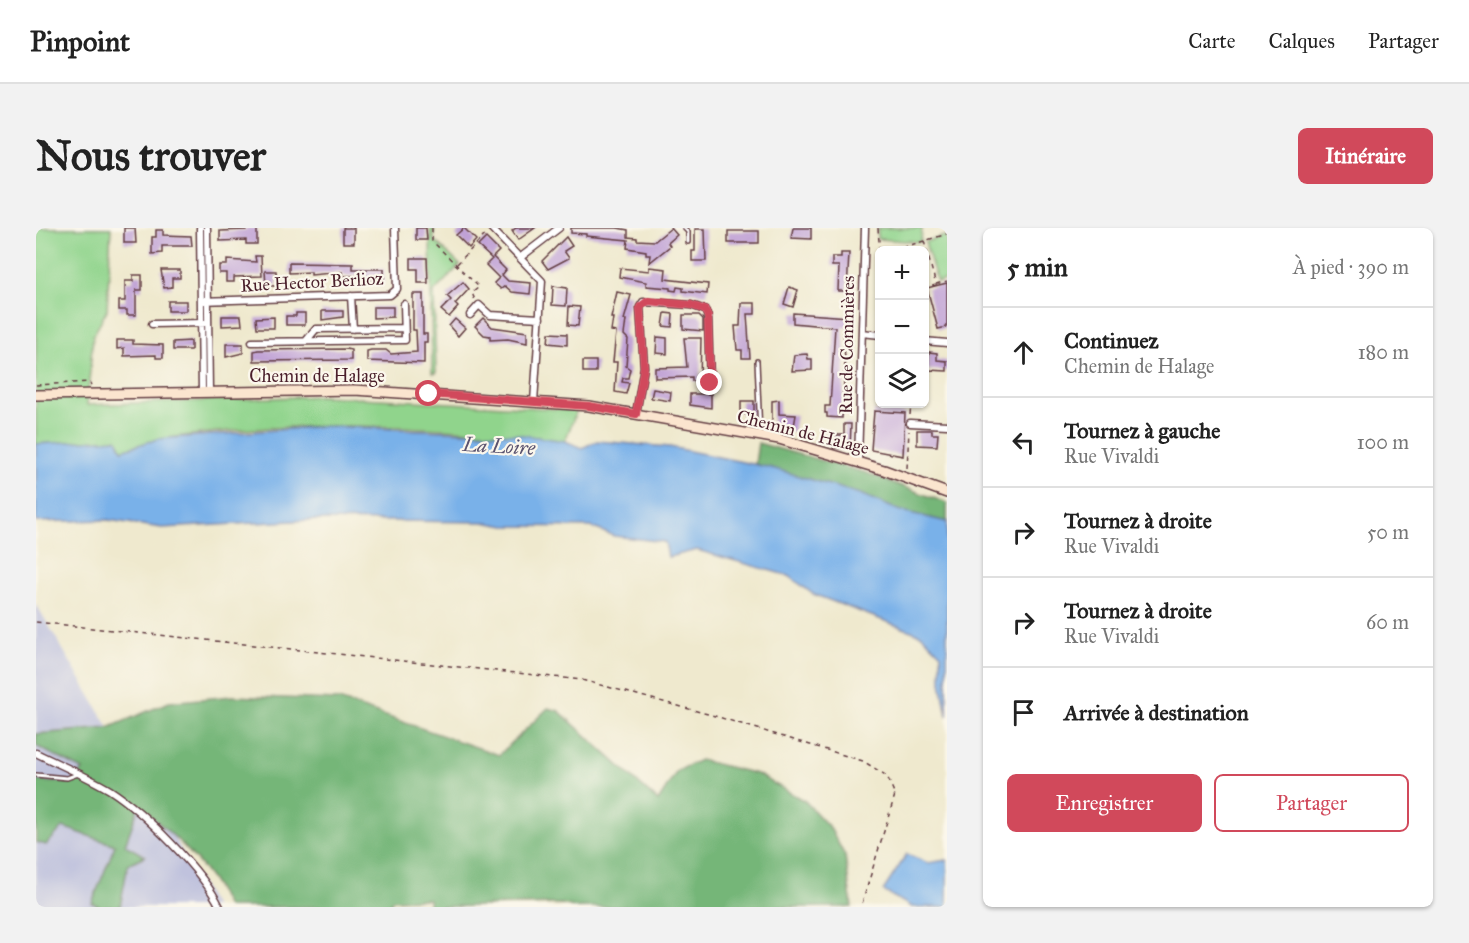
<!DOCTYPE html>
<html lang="fr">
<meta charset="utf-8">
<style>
body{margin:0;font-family:"IM FELL Great Primer",serif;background:#f2f2f2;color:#222}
.controls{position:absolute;right:18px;top:18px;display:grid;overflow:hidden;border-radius:9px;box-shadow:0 2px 4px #0004}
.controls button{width:54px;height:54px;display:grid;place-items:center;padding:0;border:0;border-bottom:2px solid #e0e0e0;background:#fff;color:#222;font:30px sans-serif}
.stop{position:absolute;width:18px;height:18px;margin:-14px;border:4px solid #d1495b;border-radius:50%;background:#fff}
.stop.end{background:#d1495b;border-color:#fff;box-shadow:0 2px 6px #0008}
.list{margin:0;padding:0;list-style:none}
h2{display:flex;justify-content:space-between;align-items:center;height:78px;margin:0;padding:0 24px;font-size:26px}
h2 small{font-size:20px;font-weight:400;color:#767676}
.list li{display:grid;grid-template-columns:39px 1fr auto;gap:18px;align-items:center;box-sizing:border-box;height:90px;padding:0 24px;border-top:2px solid #e0e0e0}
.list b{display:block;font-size:22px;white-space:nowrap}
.list p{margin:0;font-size:20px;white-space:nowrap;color:#767676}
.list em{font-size:20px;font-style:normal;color:#767676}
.actions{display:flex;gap:12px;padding:18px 24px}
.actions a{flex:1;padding:14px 0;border:2px solid #d1495b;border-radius:9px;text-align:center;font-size:21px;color:#d1495b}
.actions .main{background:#d1495b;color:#fff}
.icon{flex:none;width:33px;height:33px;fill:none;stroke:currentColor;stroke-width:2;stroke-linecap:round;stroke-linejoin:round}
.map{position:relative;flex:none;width:911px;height:679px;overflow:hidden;border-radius:9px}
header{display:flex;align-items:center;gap:36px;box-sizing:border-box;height:84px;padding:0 30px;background:#fff;border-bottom:2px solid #e0e0e0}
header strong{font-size:28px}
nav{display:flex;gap:33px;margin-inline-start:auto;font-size:21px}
.intro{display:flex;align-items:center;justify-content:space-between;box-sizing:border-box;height:144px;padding:0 36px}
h1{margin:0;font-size:42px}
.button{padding:15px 27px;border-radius:9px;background:#d1495b;color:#fff;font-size:21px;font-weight:700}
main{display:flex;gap:36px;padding:0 36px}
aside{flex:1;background:#fff;border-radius:9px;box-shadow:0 2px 4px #0004}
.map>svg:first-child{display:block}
</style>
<header>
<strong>Pinpoint</strong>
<nav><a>Carte</a><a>Calques</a><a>Partager</a></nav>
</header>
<div class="intro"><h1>Nous trouver</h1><a class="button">Itinéraire</a></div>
<main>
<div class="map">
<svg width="911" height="679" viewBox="0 0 911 679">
<rect width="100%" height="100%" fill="#fbf7ec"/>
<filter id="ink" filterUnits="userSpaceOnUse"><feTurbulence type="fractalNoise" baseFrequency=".0167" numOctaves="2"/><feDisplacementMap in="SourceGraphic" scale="12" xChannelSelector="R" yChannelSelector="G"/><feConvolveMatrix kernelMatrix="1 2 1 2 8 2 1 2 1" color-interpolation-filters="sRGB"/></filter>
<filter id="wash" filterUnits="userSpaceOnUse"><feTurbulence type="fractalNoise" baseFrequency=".008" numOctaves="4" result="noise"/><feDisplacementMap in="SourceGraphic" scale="24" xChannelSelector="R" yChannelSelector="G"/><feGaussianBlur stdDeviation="1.35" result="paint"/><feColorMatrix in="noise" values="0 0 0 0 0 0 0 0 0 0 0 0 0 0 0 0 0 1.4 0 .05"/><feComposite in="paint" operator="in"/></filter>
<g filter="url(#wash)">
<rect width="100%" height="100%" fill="#efe9ce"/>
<!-- industrial -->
<path fill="#c0c2dd" d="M0,376L179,679H0Z"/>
<!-- green -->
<path fill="#90d48c" stroke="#6d7a5c" stroke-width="1.5" d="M0,0H75L71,82L57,108L51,177L287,168L541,182L529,213C399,195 255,192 125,211C112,213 99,219 86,222L81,211L0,216Z
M394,0H398V12L424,37L398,64L400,145H396Z
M842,0H886L885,14L841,11Z
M911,7V51L901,54L889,14Z"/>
<!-- forest -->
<path fill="#74b678" stroke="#5f6a52" stroke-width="1.5" d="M722,215L831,245L911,275V294L862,282L824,266L719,236Z
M196,468L303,472L463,527L512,480L523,483L622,573L641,543L664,532L721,546L769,573L794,600L809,628L816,679H539L526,676L393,679V671L356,672L354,679H191C171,636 138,607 103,578L89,617L109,628L92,636L84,679H64L56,675L79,617L27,599L10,617L0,614V553L38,555L47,542L0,518V506L72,500L133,474Z"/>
<!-- water -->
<path fill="#79b1e9" stroke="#62688a" stroke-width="1.5" d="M291,198L480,206L529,213L546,220L561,213L634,219L736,240L824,266L862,282L911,294V488L905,454V426L886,407L777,366L753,348L661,322L632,329L629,314L578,308L555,299L469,298L447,294L275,292L126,300L72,292L0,294V216L81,211L86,222L122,211Z
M871,626L892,635L911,632V679H876L847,663Z"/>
<g id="blocks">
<!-- building -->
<path fill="#c0a1d5" d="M88,0H99L100,15H88Z
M210,0H221V16H210V12L184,13V3L210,2Z
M307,0H318V15H307Z
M380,0H390L391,12H380Z
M428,0L440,12L433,20L420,7Z
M480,0H499L482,12L476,3Z
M535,0H581L592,2V9L601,10V12L619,13L635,0L641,7L632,15L634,18L613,35L614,27H610V23L591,20L592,12L550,8V6L535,5Z
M757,0H775V11L755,10Z
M659,1H669L670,33H656V23H659Z
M120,2H127V7L155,8L156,18H126V25L116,26V9H120Z
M692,3H723V15H692Z
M530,9L536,18L528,23L533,30L512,41L506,33Z
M450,10L463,23L457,29L470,42L466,47L472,53L495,55L494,66L476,64L469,58L465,61L458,55L463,50L450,37L456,31L442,18Z
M805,25H813L811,63H802L803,38H796V29H805Z
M219,28H225L226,48L198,49V54H190V45H183V37H191V32L220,34Z
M375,30H391L392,55H382V41H375Z
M253,35L317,36V41H348V54L326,51V48H306V44L275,47V44L253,45Z
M613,39L630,41L629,51L672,56L671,66L647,63V60L641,59L640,63L634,62V60L610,58V54L583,49L584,40L613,43Z
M125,42H144V50H136V59L128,60Z
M229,43H240L241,58H230Z
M97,47H106V62H100V87H91V82H83V73H89V53H97Z
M427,54L433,61L419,76L422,79L413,89L405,82L415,72L411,68Z
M911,55V99L902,101L891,60Z
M517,58L531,60L530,78L516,77Z
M753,59L762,62L757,79L748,76Z
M581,64L595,67L588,92H590L588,107L592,111L590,138L594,141L592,150H587L586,154L593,155L590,166L579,164L581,134H577L580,104L575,103L577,90H575Z
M377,66H387V106H391V114H388V135L331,133V123L335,122H350L355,126L381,124L380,102H377Z
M132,73H150V83H132Z
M705,75H719V86H711L714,130H706V122H701L699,98H704Z
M533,78L544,79L542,98L532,97Z
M337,79H357V89L337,90Z
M286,83H307V89L286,92Z
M260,85H269V97H250V88H260Z
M629,85L637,86L636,99L627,98Z
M757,85L813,89L812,100L807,99L809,132L806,190L791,189V185H789V178H794L799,99L757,95Z
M647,87H663L667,91V103L647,101Z
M186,88H205L206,97L186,98Z
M238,89V100H221L220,90Z
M447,90L456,99L491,104V115L472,111L454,112V108L448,107L439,98Z
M419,91L429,100L422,108L413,98Z
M513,105L531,106V117L512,115Z
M621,109L631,110V126L620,125Z
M648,110H665L664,153H656V149L619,150V140L651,139Z
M81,112H97V116L127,117V130H120V127L88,128V120L81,121Z
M155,113V122H137V114Z
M190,116H207V125L190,129Z
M310,121L315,122V132L218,133V123L222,122Z
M893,124L901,125V132L911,133V143L892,142Z
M771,126L772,131H776V142L756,143L758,127Z
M547,133H560V144H547Z
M617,161L635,164L634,173L615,170Z
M654,166H675V180L654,177Z
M743,172V186L760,187L757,204L729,202V196H736V173Z
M705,173H718V186H705Z
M838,183L869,185L867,228L835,222Z
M808,196H815L814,221L797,220V207H808Z
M881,202H896V206H902L901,218L881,217Z"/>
</g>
</g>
<g filter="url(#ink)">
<use href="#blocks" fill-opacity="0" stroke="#633d43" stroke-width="1.5"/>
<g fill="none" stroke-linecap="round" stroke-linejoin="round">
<!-- lane casing -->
<g stroke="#633d43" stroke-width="6">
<path id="lane" d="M648,0L652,4V14
M721,133L724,206
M0,547L31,550L42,546"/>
</g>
<!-- street casing -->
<g stroke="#633d43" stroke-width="9">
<path id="street" d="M164,0L166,165
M171,0L173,165
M455,0L506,53L498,174
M485,29L523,0
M315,68L317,101
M165,73L354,67L361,61L359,0
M434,87L443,77L454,87L504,90
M116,96L169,95
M826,105L844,107
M270,113L280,101L368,100
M888,113L911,115
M216,114L369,112L368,76
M600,186L608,139L604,79L607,74L655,77L669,82L672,89L674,155
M874,195L911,197
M822,234L829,0
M0,525C24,537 51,548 74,562C108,584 167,643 184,679"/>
</g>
<!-- secondary casing -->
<g stroke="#633d43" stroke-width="12">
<path id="secondary" d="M0,167L319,162L553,178L743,211L848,242L911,265"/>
</g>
<!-- path -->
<path stroke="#633d43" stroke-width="1.5" stroke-dasharray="4.5 4.5" stroke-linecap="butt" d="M396,0V13L443,59L436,65L439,72
M842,0L844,27
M888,13L900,57L888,60
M858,22L911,6
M421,36L451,5
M900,56L911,53
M0,157L53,154L55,157
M874,187L875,176
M871,240L873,203
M0,394L546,452L679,488L827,533L851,548L859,567L825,679"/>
<!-- lane -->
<use href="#lane" stroke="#fff" stroke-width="3"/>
<!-- street -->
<use href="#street" stroke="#fff" stroke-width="6"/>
<!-- secondary -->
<use href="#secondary" stroke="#fbe5cf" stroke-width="9"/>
</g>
</g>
<g fill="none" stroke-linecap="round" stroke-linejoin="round" filter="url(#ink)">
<!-- route -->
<path stroke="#d1495b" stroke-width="8" d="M393,166L553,178L600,186L608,139L604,79L612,73L655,77L669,82L672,89L674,155"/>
</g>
<g text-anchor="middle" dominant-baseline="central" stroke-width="4.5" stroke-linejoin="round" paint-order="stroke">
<!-- street labels -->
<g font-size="18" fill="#4a1f2b" stroke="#fbf7ec">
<text transform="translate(276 54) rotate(-3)">Rue Hector Berlioz</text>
<text transform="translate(811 117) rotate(-89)">Rue de Commières</text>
<text x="281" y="148">Chemin de Halage</text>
<text transform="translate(767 204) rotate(14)">Chemin de Halage</text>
</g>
<!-- water labels -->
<g font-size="20" font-style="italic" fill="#5a526e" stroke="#fbf7ec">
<text transform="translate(463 218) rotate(3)">La Loire</text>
</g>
</g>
</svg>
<div class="controls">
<button>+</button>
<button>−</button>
<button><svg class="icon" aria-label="layers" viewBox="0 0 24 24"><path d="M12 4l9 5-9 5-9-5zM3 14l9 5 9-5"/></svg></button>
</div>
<div class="stop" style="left:393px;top:166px"></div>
<div class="stop end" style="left:674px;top:155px"></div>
</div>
<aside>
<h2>5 min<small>À pied · 390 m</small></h2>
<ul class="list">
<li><svg class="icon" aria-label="ahead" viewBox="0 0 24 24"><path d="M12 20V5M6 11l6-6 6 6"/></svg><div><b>Continuez</b><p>Chemin de Halage</p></div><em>180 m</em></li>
<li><svg class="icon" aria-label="left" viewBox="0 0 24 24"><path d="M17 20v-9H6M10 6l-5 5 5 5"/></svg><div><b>Tournez à gauche</b><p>Rue Vivaldi</p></div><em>100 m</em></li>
<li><svg class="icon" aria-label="right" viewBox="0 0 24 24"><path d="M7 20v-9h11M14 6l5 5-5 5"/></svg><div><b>Tournez à droite</b><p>Rue Vivaldi</p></div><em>50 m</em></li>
<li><svg class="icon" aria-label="right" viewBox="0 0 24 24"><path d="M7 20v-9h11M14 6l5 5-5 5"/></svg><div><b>Tournez à droite</b><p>Rue Vivaldi</p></div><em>60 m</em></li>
<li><svg class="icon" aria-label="arrive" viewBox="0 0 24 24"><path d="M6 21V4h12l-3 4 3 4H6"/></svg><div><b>Arrivée à destination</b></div></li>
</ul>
<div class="actions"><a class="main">Enregistrer</a><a>Partager</a></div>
</aside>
</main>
